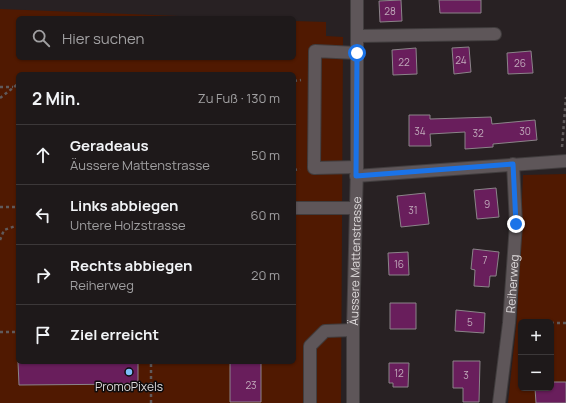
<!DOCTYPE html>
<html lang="de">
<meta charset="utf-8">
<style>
body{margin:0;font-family:Manrope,sans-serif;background:#2b2627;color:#f1f3f6}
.controls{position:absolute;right:12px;bottom:12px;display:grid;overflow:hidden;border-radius:6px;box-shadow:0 1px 3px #0004}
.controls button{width:36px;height:36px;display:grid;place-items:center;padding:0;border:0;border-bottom:1px solid #3c3839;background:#1e191a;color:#f1f3f6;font:20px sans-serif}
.stop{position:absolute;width:12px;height:12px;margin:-9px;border:3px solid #1a73e8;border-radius:50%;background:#fff}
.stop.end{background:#1a73e8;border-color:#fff;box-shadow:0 1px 4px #0008}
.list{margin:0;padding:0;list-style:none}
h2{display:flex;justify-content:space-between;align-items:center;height:52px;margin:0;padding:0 16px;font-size:17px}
h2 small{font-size:13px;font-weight:400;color:#a1a0a2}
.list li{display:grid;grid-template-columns:26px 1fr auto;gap:12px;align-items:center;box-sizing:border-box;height:60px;padding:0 16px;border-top:1px solid #3c3839}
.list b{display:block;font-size:15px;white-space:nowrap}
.list p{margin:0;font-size:13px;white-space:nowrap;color:#a1a0a2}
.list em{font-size:13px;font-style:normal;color:#a1a0a2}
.icon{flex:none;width:22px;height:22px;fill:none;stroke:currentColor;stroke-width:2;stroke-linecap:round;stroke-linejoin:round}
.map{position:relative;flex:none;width:566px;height:403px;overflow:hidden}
.search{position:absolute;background:#1e191a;box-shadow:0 1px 3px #0004;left:16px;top:16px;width:280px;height:44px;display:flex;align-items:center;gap:10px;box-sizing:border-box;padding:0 14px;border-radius:6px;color:#a1a0a2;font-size:15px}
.panel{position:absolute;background:#1e191a;box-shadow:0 1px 3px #0004;left:16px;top:72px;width:280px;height:292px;border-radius:6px}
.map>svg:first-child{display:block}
</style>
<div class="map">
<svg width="566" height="403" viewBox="0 0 566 403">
<rect width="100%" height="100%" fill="#282123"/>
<!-- green -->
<path fill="#501901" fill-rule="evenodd" d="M0,9L230,18H18V58H294V21L326,22V36L343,37L341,403H0ZM18,74H294V362H18Z
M566,174V403H508L517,318L523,175ZM521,322H551V388H521Z"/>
<!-- building -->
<path fill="#691e5c" stroke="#8b8489" d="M401,0L402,21L380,22L379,1Z
M439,0H481V13H440Z
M469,47L471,72L454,74L452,48Z
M416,48L417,74L393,75L392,50Z
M531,51L533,73L508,74L507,53Z
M409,115H430V119L491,117L492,124L535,120L537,140L493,144V147L465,149V132L430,134L431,146H409Z
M496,188L499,217L477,219L474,190Z
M425,193L429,224L401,227L397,196Z
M473,249L499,252L496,276H490L489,287L474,286L475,270L471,269Z
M408,252L409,275H389L388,253Z
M390,303H416V329H390Z
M456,310L485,313L484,333L455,331Z
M453,361H480L479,402H463V388H453Z
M18,362H138V384L19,385Z
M230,362H261V402H230Z
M389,363H409L408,387H393V383H389Z
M551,382H566V403H536L535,388H551Z"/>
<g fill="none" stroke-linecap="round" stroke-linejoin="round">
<!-- minor casing -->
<g stroke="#413d3e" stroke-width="14">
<g id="minor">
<path d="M357,36L495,34"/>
<path d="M357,53L315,51L314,168L357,167"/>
<path d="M356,176L566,161"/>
<path d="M294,208H356"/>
<path d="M310,403V346L325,331L353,330"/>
<path id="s1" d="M353,403V330L357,167V0"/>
<path id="s2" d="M499,403L509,323L516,224L513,164"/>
</g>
</g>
<!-- path -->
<path stroke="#605a5b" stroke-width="2.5" stroke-dasharray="3 3" stroke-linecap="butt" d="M294,81L301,80
M0,87H13
M0,98L18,84
M562,147L566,97
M294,170L300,169
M0,207H18
M0,240L4,230L18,225
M551,323H566
M0,332H18
M151,403V362"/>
<!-- minor -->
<use href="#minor" stroke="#5e5659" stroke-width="12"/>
</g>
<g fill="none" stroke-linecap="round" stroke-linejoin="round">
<!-- route -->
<path stroke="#1a73e8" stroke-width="5" d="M357,53L356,176L513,164L516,224"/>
</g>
<!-- markers -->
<circle fill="#7dbef9" stroke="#0f0c0d" stroke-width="1.5" cx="129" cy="372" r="4"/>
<g text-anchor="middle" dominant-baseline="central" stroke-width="3" stroke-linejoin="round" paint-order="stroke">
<!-- number labels -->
<g font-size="10" fill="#c1abbb">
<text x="390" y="11">28</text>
<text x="461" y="60">24</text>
<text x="404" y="62">22</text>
<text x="520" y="63">26</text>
<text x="420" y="131">34</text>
<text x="525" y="131">30</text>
<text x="478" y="133">32</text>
<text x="487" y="204">9</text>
<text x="413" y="210">31</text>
<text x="485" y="260">7</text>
<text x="399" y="264">16</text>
<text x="470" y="322">5</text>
<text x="399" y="373">12</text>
<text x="466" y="375">3</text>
<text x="251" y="385">23</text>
</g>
<!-- street labels -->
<g font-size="12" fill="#dedadb" stroke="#0f0c0d">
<text stroke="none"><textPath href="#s1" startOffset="142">Äussere Mattenstrasse</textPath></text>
<text stroke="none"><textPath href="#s2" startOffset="120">Reiherweg</textPath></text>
</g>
<!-- poi labels -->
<g font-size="12" fill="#dedadb" stroke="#0f0c0d">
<text x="129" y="386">PromoPixels</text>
</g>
</g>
</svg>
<div class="controls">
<button>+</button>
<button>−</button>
</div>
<div class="stop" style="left:357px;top:53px"></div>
<div class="stop end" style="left:516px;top:224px"></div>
<div class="search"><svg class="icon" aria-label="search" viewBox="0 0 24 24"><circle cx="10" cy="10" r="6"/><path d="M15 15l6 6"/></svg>Hier suchen</div>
<section class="panel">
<h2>2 Min.<small>Zu Fuß · 130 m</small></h2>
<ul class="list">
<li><svg class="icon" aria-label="ahead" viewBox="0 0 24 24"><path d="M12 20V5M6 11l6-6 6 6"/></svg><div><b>Geradeaus</b><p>Äussere Mattenstrasse</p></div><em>50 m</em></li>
<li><svg class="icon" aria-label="left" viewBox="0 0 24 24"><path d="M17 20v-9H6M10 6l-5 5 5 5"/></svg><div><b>Links abbiegen</b><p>Untere Holzstrasse</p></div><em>60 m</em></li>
<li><svg class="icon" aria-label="right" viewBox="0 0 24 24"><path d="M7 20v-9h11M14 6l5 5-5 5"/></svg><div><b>Rechts abbiegen</b><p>Reiherweg</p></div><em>20 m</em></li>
<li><svg class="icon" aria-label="arrive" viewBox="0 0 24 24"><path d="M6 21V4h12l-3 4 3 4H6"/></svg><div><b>Ziel erreicht</b></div></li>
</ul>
</section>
</div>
